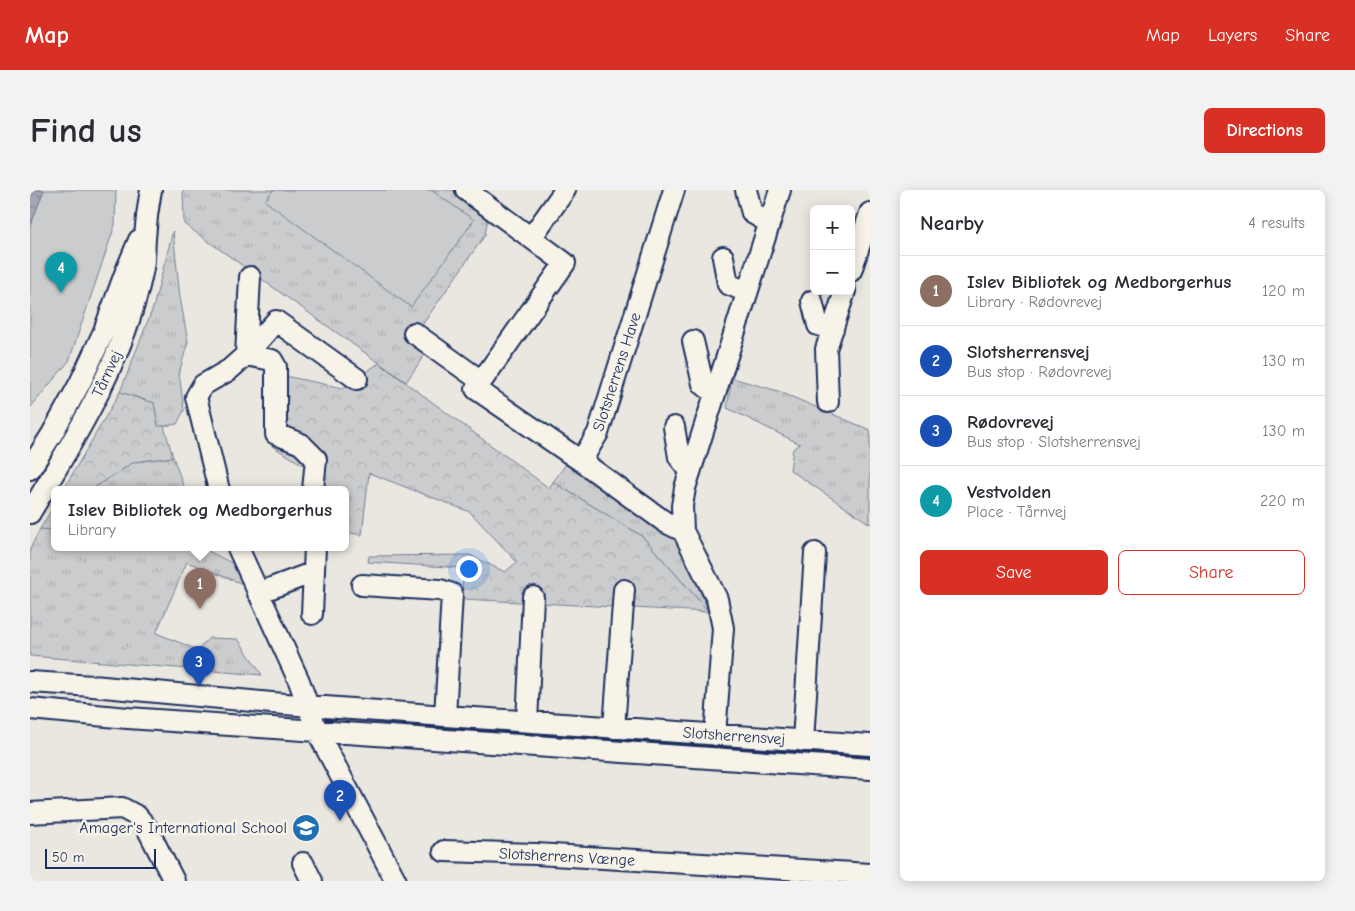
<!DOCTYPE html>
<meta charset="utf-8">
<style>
body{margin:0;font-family:"Comic Neue",sans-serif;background:#f2f2f3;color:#2b2b33}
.controls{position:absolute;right:15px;top:15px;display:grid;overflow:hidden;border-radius:8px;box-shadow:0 2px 12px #0003}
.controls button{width:45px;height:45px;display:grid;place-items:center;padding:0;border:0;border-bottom:1px solid #e1e1e2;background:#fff;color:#2b2b33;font:25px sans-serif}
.scale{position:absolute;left:15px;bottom:12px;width:111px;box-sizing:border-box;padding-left:5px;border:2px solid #1b2f5e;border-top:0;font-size:14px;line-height:18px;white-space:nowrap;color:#1b2f5e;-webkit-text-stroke:4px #f7f3e8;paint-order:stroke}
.you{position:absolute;left:438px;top:378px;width:18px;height:18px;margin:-12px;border:4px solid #fff;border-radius:50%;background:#1a73e8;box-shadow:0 0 0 8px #1a73e833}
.badge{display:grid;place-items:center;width:32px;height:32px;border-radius:50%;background:#d93025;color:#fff;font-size:16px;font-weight:700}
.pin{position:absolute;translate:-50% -41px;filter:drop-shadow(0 1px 2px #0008)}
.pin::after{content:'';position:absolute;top:26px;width:18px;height:15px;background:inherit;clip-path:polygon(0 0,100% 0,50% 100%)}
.popup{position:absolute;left:21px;top:296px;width:298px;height:65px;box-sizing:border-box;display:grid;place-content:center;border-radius:8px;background:#fff;filter:drop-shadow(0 1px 4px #0005);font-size:16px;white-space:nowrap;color:#7c7c81}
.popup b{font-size:19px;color:#2b2b33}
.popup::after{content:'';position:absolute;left:50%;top:100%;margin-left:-10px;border:10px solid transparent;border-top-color:#fff}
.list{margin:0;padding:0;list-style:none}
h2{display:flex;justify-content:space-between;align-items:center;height:65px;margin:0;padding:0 20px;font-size:21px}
h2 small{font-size:16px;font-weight:400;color:#7c7c81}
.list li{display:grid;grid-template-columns:32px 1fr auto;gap:15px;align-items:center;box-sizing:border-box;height:70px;padding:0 20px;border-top:1px solid #e1e1e2}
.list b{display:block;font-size:19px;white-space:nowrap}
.list p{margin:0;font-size:16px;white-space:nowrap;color:#7c7c81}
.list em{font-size:16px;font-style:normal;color:#7c7c81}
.actions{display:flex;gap:10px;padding:15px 20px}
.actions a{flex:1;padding:11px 0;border:1px solid #d93025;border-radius:8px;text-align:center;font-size:18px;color:#d93025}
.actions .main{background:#d93025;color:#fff}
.map{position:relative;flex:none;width:840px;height:691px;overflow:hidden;border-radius:8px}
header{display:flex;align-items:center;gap:30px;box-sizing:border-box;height:70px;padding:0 25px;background:#d93025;color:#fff}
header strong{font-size:24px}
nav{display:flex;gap:28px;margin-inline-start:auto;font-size:18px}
.intro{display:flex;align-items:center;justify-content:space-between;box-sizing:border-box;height:120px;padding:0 30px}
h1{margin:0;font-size:35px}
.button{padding:12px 22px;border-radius:8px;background:#d93025;color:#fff;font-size:18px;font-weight:700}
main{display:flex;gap:30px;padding:0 30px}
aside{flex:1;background:#fff;border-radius:8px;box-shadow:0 2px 12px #0003}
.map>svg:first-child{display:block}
</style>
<header>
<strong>Map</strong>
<nav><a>Map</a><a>Layers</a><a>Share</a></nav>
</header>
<div class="intro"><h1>Find us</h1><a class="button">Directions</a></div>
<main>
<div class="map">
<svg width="840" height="691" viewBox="0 0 840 691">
<defs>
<pattern id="grass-tufts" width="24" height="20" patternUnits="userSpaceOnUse" patternTransform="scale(1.25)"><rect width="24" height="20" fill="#cbcccd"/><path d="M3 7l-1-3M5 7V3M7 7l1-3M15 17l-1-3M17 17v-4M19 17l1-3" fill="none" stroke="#aeb0b2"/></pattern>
<pattern id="forest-crowns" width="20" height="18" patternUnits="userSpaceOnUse" patternTransform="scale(1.25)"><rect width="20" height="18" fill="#cbcccd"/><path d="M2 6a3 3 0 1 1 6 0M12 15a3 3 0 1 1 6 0" fill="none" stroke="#aeb0b2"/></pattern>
<pattern id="water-waves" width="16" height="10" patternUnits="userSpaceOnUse" patternTransform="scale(1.25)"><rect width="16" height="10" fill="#a3a8b4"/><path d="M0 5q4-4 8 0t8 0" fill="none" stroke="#848996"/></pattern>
</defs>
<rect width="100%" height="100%" fill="#eae7e0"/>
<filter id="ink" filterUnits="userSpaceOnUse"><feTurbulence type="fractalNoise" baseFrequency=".02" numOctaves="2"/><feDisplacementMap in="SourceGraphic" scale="10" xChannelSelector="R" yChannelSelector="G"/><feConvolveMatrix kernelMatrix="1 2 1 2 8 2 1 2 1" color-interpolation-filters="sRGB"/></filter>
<g filter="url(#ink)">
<!-- grass -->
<path fill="url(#grass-tufts)" stroke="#737e96" d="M153,0H422L458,26L455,45L392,135L407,147L376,192L154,34Z
M143,41L150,107L158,152L149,183L154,220L147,234L128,237L124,213L90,202L123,118Z
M702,188L748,201L840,240V334L760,280L763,259L770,254L697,218Z
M143,267L155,300H63L65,297L104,272Z
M539,270L645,346L679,422L612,346L523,292Z
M10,339L25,340V358H176L178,361L204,374L213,394L157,372L126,443L168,460L179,448L208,449L232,485L0,466V359Z
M429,534L835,564L801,566L406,539V535Z"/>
<!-- forest -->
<path fill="url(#forest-crowns)" stroke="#737e96" d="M349,173L519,298L523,292L612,346L679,422L432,409L433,378L338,372L339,366L440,365L475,382L487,372L440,322L339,283L332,345L315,342V300H286L285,282L242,256L255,186L313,198Z
M90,202L124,213L128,236H134L143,267L104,272L65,297L63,300H33Z
M25,314V340L10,339Z"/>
<!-- green -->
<path fill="#cbcccd" stroke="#737e96" d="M0,0H86L85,35L39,171L0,218Z
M243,0H401L444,30L381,117L235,11Z"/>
<!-- water -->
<path fill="url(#water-waves)" stroke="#6d7892" d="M0,0H14L0,37Z"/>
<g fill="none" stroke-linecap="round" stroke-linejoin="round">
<!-- minor casing -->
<g stroke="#1b2f5e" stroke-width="24">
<path id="minor" d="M436,0L535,73L446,199L551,271
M644,0L568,243L551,271L635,332L653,341
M716,0L722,23L739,33
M501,48L535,0
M693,67L698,94L717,102
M821,81L840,23
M220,87L216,165L242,170L246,177V244L271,254L286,269L283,300
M782,111L788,135L803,139
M384,143L451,191
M663,151L673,194L685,204
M798,212L796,159L815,101
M644,237L649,267L660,281
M0,279L22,244L50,193L74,141L96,81L109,50
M189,300L166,207L173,195L199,180L216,165L246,131L327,189
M0,323C45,248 94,170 112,83C115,72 114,60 115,49C116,33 118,16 121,0
M208,358L269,491L287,541L366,691
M332,395L410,400L422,404L415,526
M228,403L284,382
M282,424L285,358
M0,492L63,496L242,513L415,526L840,555
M0,519L98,528L840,579
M497,532L503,407
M584,538L594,400
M685,545L693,438L687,409L653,341L652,316L655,298L750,0
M773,551L785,363
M0,623L92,618L107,626L117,638L144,691
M414,661L506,664L840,684
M273,673L282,691"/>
</g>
<!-- minor -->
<use href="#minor" stroke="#f7f3e8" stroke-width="20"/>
</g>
</g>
<!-- icons -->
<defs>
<g id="school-disc" transform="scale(1.4375)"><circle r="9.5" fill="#1f6fb2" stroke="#f7f3e8"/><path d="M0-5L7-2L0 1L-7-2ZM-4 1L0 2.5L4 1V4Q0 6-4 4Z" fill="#fff"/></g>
</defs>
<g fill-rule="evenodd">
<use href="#school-disc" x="276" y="638"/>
</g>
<g text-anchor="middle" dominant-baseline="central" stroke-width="5" stroke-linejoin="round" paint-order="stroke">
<!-- street labels -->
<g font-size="16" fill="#1b2f5e" stroke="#f7f3e8">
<text transform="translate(587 182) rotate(-72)">Slotsherrens Have</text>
<text transform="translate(77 184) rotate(-65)">Tårnvej</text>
<text transform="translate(704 546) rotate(4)">Slotsherrensvej</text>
<text transform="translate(537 667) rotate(3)">Slotsherrens Vænge</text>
</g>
<!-- poi labels -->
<g font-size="16" fill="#1b2f5e" stroke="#f7f3e8" text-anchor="end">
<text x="257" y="638">Amager's International School</text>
</g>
</g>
</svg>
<div class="controls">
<button>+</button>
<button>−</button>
</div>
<div class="scale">50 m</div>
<div class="you"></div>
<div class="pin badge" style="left:170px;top:419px;background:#8d6e63">1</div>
<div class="popup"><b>Islev Bibliotek og Medborgerhus</b>Library</div>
<div class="pin badge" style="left:310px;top:631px;background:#1a4fb4">2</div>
<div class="pin badge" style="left:169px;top:497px;background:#1a4fb4">3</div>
<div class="pin badge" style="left:31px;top:103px;background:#0f9aa8">4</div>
</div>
<aside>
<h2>Nearby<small>4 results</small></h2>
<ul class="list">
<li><span class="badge" style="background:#8d6e63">1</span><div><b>Islev Bibliotek og Medborgerhus</b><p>Library · Rødovrevej</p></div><em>120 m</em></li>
<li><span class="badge" style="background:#1a4fb4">2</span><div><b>Slotsherrensvej</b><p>Bus stop · Rødovrevej</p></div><em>130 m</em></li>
<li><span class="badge" style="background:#1a4fb4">3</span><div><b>Rødovrevej</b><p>Bus stop · Slotsherrensvej</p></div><em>130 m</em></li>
<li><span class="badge" style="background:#0f9aa8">4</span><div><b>Vestvolden</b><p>Place · Tårnvej</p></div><em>220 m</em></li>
</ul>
<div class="actions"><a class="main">Save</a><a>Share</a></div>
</aside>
</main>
